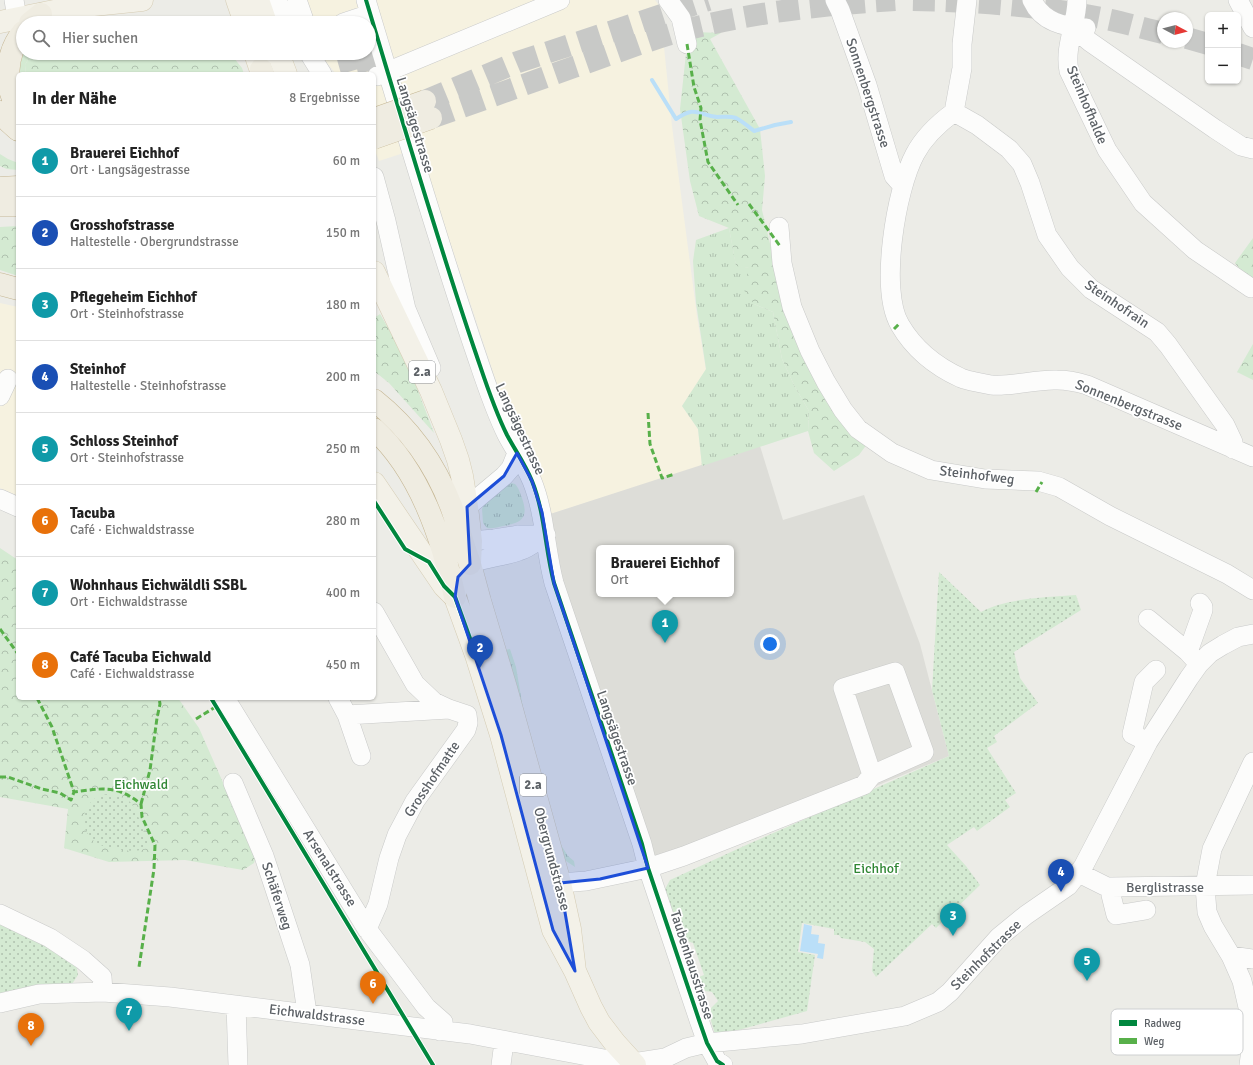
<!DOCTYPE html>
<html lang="de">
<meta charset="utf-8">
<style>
body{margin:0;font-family:Signika,sans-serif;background:#f6f6f6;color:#222}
.controls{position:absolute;right:12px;top:12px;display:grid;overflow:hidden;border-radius:6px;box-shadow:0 1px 3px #0004}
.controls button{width:36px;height:36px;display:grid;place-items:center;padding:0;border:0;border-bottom:1px solid #e0e0e0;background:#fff;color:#222;font:20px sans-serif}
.compass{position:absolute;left:1157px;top:12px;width:36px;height:36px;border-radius:50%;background:#fff;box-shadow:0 1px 3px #0004;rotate:97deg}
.you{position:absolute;left:770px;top:644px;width:14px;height:14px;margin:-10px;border:3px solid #fff;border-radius:50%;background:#1a73e8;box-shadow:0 0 0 6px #1a73e833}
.badge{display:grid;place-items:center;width:26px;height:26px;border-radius:50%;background:#2563eb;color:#fff;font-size:13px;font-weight:700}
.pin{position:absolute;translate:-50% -33px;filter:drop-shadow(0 1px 2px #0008)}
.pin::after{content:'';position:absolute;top:21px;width:14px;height:12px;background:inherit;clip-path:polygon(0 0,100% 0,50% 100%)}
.popup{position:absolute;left:596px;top:545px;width:138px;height:52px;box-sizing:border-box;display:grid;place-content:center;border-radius:6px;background:#fff;filter:drop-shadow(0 1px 3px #0005);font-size:13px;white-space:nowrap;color:#767676}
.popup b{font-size:15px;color:#222}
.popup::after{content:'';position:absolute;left:50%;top:100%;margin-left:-8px;border:8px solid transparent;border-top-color:#fff}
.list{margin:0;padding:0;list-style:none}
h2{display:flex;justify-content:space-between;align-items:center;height:52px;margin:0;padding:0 16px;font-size:17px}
h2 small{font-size:13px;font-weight:400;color:#767676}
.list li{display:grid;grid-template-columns:26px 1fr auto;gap:12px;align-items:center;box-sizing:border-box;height:72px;padding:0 16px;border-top:1px solid #e0e0e0}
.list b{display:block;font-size:15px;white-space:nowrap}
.list p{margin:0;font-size:13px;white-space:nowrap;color:#767676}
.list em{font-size:13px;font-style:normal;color:#767676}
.icon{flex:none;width:22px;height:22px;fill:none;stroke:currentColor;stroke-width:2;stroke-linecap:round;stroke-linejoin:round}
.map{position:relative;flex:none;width:1253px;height:1065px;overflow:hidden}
.search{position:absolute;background:#fff;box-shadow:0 1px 3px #0004;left:16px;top:16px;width:360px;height:44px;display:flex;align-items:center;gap:10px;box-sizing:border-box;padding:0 14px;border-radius:22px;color:#767676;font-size:15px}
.panel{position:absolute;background:#fff;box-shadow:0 1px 3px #0004;left:16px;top:72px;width:360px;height:628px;border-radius:6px}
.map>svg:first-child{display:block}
</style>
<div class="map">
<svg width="1253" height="1065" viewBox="0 0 1253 1065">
<defs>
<pattern id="grass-tufts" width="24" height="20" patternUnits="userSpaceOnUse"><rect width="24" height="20" fill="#d4ead2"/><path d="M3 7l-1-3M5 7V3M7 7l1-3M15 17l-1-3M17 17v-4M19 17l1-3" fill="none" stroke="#afc1ae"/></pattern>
<pattern id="forest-crowns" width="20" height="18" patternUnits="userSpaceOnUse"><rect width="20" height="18" fill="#d4ead2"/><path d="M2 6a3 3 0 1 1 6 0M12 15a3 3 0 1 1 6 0" fill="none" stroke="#afc1ae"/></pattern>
<pattern id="park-dots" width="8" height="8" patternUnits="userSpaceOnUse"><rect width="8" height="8" fill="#d4ead2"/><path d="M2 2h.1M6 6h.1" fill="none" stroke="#afc1ae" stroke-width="1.8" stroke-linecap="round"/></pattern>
</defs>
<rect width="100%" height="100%" fill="#ecece7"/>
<!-- commercial -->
<path fill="#f6f2e0" d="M294,0H655L660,7L672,126L697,316L706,370L682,406L698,429L702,466L541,517L419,148L379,161L374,148V74H336L319,53H369V23H303Z
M0,303L18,307V496L0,488Z"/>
<!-- industrial -->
<path fill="#ddddd8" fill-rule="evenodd" d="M760,446L783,520L864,495L920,644L949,756L659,875L541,517ZM599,548H731V594H599Z"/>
<!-- grass -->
<path fill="url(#grass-tufts)" d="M200,16L201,20L216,23H125Z
M23,53H32L25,65L26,74H18Z
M729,228L736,265L749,268L754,304L773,312L782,359L795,387L809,411L808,431L702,466L698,429L682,406L706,369L696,303L693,261L696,240Z
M511,483L515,484C519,488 520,493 522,498C529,518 522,523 503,526C498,527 493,529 487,528L483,523L482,509L485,502Z
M510,649L516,667L523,708L551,811L561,845L568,856L574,861L575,867L566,861L561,855L505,650Z"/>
<!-- forest -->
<path fill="url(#forest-crowns)" d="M694,32L721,33L710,39L760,129L765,176L762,210L783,298L870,440L859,455L834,471L814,453L808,431L809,411L795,387L782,359L773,312L754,304L743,289L749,268L736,266L729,228L699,216L690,181L680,109L687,44Z
M32,53H230L242,68L244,74H26L25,65Z
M0,154L8,159L18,163V170L7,169L0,166Z
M18,226V276L0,270V227Z
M1253,238V285L1235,263Z
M380,314L406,359L434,433L389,383L374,371V318Z
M1253,344V380L1237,372Z
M0,548L18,560V698H178L199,728L232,803L257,853L254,863L243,870L185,860L109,862L64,848L68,809L0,797Z"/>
<!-- park -->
<path fill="url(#park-dots)" d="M939,572L981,612C1006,598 1048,597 1076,595L1081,610L1014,652L1020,678L1038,703L994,736L997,742L987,748L1016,793L1005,800L1010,807L977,831L974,827L947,845L966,866L980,885L936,928L932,924L876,977L872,971L874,949L865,942L841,938L839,935H834V929L802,923L798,952L815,955L807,1011L735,1031L715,1034L708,1011L718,1001L712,992L705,991L699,977L704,975L693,943L681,939L664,891L670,880L744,846L949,756L932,690Z
M108,794C115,796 124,797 129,801C137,808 145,836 149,847C140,852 129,851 119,850C111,848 102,847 95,842C90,838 83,828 83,821C83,812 91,799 99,796C102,795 106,794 108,794Z
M0,922L43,943L76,964L78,975L72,984L0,996Z"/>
<!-- water -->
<path fill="#badff8" d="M804,924L812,926L811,934L819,935L818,943L825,944L823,959L817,958L818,954L800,951Z"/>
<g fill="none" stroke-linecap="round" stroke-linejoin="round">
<!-- stream -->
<path stroke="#badff8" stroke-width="4" d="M652,80L676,119C697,105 697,115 717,117C724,117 730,116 736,118C742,121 749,127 754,131L775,125L791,122"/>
<!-- minor-tunnel -->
<path stroke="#c8c9c7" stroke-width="19" stroke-dasharray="19 10" stroke-linecap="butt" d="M345,53L351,74
M363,53L368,74"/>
<!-- highway-tunnel -->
<path stroke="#c8c9c7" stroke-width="22" stroke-dasharray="22 11" stroke-linecap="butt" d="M913,0C976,1 1040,6 1101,18C1122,22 1142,28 1163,33
M1187,38L1208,44
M1238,54L1253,59
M425,101L518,62L708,0
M431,118C479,101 526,84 574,67C607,56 640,43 674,33C745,13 821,5 895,0"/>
<!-- minor casing -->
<g stroke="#c9cac9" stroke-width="20">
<path id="minor" d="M14,0L17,18
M276,0L289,23
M297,0L305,23
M366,0C401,116 435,233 474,348C484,377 493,407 507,435C515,450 525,464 532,481C545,513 545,549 554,583L642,844L648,868L699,1020L707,1043L717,1061L723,1065
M668,0L681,18L687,44
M835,0L840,10L867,85L894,176L902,185
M967,0L962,44V68L954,112C939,123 924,137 915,154C896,189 879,290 900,325C914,349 937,367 961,378C966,380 971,381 976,382C981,383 986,384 991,385C1013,387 1035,379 1057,380C1068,380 1077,382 1087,385L1253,457
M1032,0C1042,22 1064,27 1086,28
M1077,0C1077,23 1064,47 1069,71L1107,150L1143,203L1195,250L1251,288
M1238,0L1253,28
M343,23L370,14
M1073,28L1090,42L1215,129L1241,146L1253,149
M309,53L322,74
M377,76L560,0
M954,112L977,125L1009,149L1022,164L1030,183L1047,235L1070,268L1091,289L1157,332L1168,345L1225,425L1233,442V449
M374,177L386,221L406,309L431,368
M779,227L782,263L792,307L810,351L826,382L843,410L858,429L892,453L931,470L985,479L1038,481L1059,487L1110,516L1227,574L1253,590
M0,396L8,379
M0,499L18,507
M467,507L504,476L511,468L517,453
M460,536L467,541H471L494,539L519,535H546
M470,564C486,557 503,557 519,551C529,548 537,541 546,535
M374,612L415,684L434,702L449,709
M1148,619L1188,652L1199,664
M1188,652L1203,610V607L1200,603
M225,698L367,929L426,1007L443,1022L440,1031
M338,698L347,715L361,756
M347,715L449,709L467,715L468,723L466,730L415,801L397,835L389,858L378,904L367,929
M1148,742L1132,734L1144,682L1156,670
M233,783L264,856L300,965L307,1013
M1079,873L1105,886L1111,887L1253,885
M546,878L560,883L586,881L648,868L684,856L864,785L872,775L924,752L895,672L843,688L872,775
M1111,887V895L1116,915L1146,910
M0,914L50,938L83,960L102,977L103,992
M1231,956L1253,959
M0,1003L39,994L103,992L170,997L470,1034L604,1059L633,1063L665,1058L686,1048L707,1043L802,1034L905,1016L938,1002L950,992L999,937L1026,915L1068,886L1083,867L1148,742L1189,678L1199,664L1210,653L1223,645L1238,637L1253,634
M236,1005L238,1065
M501,1065L504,1042
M1249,1065L1252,1042L1250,1016L1242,981L1231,956L1213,926L1207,912L1205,886L1212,849L1253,762"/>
</g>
<!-- major casing -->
<g stroke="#d5ccb4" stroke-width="23">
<path id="major" d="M237,0L245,23
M258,0L266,23
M0,22L74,7L142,0
M255,53L262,74
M278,53L286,74
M374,272L431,391L451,440L458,460L462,476L467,507L471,541L470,564L480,601L506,688L560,883L570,929L575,971
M374,483L444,586L455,597
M457,579L455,597L476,655L501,735L553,930L575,971L591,1007L599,1022L615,1043L635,1065"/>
</g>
<!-- highway casing -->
<g stroke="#c5b693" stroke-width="23">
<path id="highway" d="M30,23L41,14
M261,69L263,74
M18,110C4,85 5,54 23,32
M0,112L8,121L18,130
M0,188L18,187
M0,205H18
M0,284L18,289
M374,400C408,427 435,464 451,506C458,525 463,545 470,564
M374,429C420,471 442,538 455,597"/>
</g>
<!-- minor -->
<use href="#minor" stroke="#fcfcfb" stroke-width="19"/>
<!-- major -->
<use href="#major" stroke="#f3f1e8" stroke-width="22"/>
<!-- highway -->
<use href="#highway" stroke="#efece1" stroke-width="22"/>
<!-- highway-bridge casing -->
<g stroke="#c5b693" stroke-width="23" stroke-linecap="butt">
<path id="highway-bridge" d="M374,119L425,101
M374,138L431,118"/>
</g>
<!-- highway-bridge -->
<use href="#highway-bridge" stroke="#efece1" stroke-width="22"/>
<!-- quiet -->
<path stroke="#58b04a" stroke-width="3" stroke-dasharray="6 3" stroke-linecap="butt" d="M687,44L694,87L701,108L700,120L708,162L738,205
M749,204L780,246
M894,329L899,324
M648,413L650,444L662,478L675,474
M1036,492L1042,482
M0,629L18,654
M37,698L52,727L74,792C103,788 117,785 141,804L142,817L155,845L154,869L139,967
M196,719L217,706
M0,777H8L42,789L60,793L71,800L74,792
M141,804L150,770L157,718L160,704L159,698"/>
<!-- cycleway casing -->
<g stroke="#fff" stroke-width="6">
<path id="cycleway" d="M366,0C401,116 435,233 474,348C484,377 493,407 507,435C515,450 525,464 532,481C545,513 545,549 554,583L642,844L648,868L699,1020L707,1043L717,1061L723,1065
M374,501L405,549L429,562L444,586L455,597L476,655
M211,698L433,1065"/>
</g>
<!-- cycleway -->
<use href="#cycleway" stroke="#00873e" stroke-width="4"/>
</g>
<!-- marked area -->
<path fill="#1d4ed8" fill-opacity="0.2" stroke="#1d4ed8" stroke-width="3" stroke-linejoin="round" d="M517,453L532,481L542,512L554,583L648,868L600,879L560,883L575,971L553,930L501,735L455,597L458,577L470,564L467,507L504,476Z"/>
<g text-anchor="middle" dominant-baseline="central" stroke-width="3.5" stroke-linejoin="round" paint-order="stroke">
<!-- shield labels -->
<g fill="#fff" stroke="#8d9094" stroke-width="1">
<rect x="409" y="361" width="26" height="22" rx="3"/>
<rect x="520" y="774" width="26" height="22" rx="3"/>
</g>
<g font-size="13" font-weight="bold" fill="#5c6166">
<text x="422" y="372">2.a</text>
<text x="533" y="785">2.a</text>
</g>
<!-- street labels -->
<g font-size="14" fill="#5c6166" stroke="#fff">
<text transform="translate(868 93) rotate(72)">Sonnenbergstrasse</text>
<text transform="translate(1087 105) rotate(67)">Steinhofhalde</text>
<text transform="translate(415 125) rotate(73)">Langsägestrasse</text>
<text transform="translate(1117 304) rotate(34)">Steinhofrain</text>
<text transform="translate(1129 405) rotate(22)">Sonnenbergstrasse</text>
<text transform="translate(520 429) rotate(65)">Langsägestrasse</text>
<text transform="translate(977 475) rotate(7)">Steinhofweg</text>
<text transform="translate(617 738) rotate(71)">Langsägestrasse</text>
<text transform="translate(432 779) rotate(-56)">Grosshofmatte</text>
<text transform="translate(552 859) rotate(75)">Obergrundstrasse</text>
<text transform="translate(330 868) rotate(58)">Arsenalstrasse</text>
<text x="1165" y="887">Berglistrasse</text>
<text transform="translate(277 896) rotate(72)">Schäferweg</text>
<text transform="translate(986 955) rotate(-45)">Steinhofstrasse</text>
<text transform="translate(692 965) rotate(72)">Taubenhausstrasse</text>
<text transform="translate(317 1015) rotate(7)">Eichwaldstrasse</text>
</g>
<!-- park labels -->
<g font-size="14" fill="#318735" stroke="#fff">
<text x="141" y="784">Eichwald</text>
<text x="876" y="868">Eichhof</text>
</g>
</g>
<!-- legend -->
<rect x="1111" y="1009" width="132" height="46" rx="6" fill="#fff" stroke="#ced0d1" stroke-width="1"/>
<rect x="1119" y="1020" width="18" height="6" fill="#00873e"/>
<rect x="1119" y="1038" width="18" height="6" fill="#58b04a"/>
<g font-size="11" fill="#5c6166">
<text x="1144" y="1027">Radweg</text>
<text x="1144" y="1045">Weg</text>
</g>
</svg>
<div class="controls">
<button>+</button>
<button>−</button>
</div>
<svg class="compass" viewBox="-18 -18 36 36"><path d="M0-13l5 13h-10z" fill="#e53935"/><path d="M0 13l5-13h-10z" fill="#767676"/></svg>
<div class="you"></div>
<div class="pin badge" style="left:665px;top:643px;background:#0f9aa8">1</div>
<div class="popup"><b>Brauerei Eichhof</b>Ort</div>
<div class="pin badge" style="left:480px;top:668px;background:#1a4fb4">2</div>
<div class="pin badge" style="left:953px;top:936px;background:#0f9aa8">3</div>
<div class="pin badge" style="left:1061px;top:892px;background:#1a4fb4">4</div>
<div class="pin badge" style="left:1087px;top:981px;background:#0f9aa8">5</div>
<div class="pin badge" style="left:373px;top:1004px;background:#e8710a">6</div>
<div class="pin badge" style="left:129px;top:1031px;background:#0f9aa8">7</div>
<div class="pin badge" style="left:31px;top:1046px;background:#e8710a">8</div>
<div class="search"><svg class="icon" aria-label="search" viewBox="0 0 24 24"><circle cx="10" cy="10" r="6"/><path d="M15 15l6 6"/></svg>Hier suchen</div>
<section class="panel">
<h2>In der Nähe<small>8 Ergebnisse</small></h2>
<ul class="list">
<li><span class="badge" style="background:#0f9aa8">1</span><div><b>Brauerei Eichhof</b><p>Ort · Langsägestrasse</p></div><em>60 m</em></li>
<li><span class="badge" style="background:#1a4fb4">2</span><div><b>Grosshofstrasse</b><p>Haltestelle · Obergrundstrasse</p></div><em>150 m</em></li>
<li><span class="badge" style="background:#0f9aa8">3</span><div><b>Pflegeheim Eichhof</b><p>Ort · Steinhofstrasse</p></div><em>180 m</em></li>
<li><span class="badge" style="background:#1a4fb4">4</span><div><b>Steinhof</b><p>Haltestelle · Steinhofstrasse</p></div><em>200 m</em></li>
<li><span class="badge" style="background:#0f9aa8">5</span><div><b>Schloss Steinhof</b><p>Ort · Steinhofstrasse</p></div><em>250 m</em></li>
<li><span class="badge" style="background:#e8710a">6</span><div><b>Tacuba</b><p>Café · Eichwaldstrasse</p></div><em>280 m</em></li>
<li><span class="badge" style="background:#0f9aa8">7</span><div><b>Wohnhaus Eichwäldli SSBL</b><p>Ort · Eichwaldstrasse</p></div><em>400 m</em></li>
<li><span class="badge" style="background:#e8710a">8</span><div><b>Café Tacuba Eichwald</b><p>Café · Eichwaldstrasse</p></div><em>450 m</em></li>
</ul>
</section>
</div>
